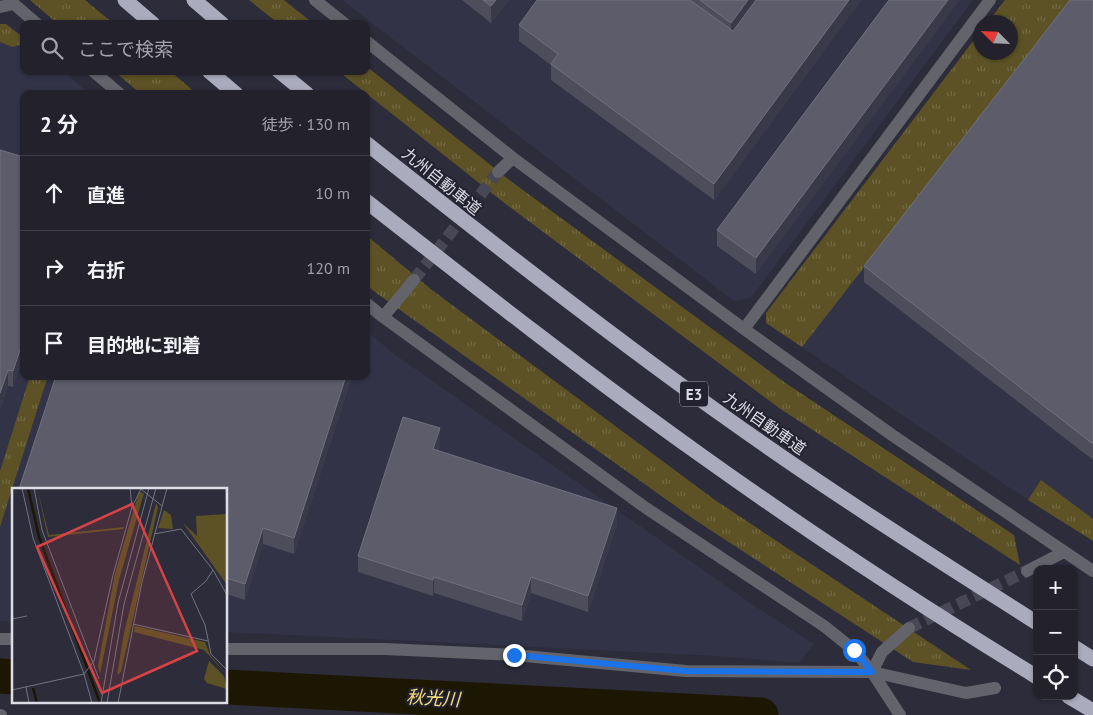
<!DOCTYPE html>
<html lang="ja">
<meta charset="utf-8">
<style>
body{margin:0;font-family:"PT Sans","Noto Sans JP",sans-serif;background:#2a2934;color:#f1f3f6}
.controls{position:absolute;right:15px;bottom:15px;display:grid;overflow:hidden;border-radius:10px;box-shadow:0 1px 4px #0004}
.controls button{width:45px;height:45px;display:grid;place-items:center;padding:0;border:0;border-bottom:1px solid #3f3e48;background:#22212c;color:#f1f3f6;font:25px sans-serif}
.compass{position:absolute;left:973px;top:15px;width:45px;height:45px;border-radius:50%;background:#22212c;box-shadow:0 1px 4px #0004;rotate:294deg}
.stop{position:absolute;width:15px;height:15px;margin:-11px;border:4px solid #1a73e8;border-radius:50%;background:#fff}
.stop.end{background:#1a73e8;border-color:#fff;box-shadow:0 1px 5px #0008}
.list{margin:0;padding:0;list-style:none}
h2{display:flex;justify-content:space-between;align-items:center;height:65px;margin:0;padding:0 20px;font-size:21px}
h2 small{font-size:16px;font-weight:400;color:#a2a3a9}
.list li{display:grid;grid-template-columns:32px 1fr auto;gap:15px;align-items:center;box-sizing:border-box;height:75px;padding:0 20px;border-top:1px solid #3f3e48}
.list b{display:block;font-size:19px;white-space:nowrap}
.list em{font-size:16px;font-style:normal;color:#a2a3a9}
.icon{flex:none;width:28px;height:28px;fill:none;stroke:currentColor;stroke-width:2;stroke-linecap:round;stroke-linejoin:round}
.map{position:relative;flex:none;width:1093px;height:715px;overflow:hidden}
.search{position:absolute;background:#22212c;box-shadow:0 1px 4px #0004;left:20px;top:20px;width:350px;height:55px;display:flex;align-items:center;gap:12px;box-sizing:border-box;padding:0 18px;border-radius:10px;color:#a2a3a9;font-size:19px}
.panel{position:absolute;background:#22212c;box-shadow:0 1px 4px #0004;left:20px;top:90px;width:350px;height:290px;border-radius:10px}
.map>svg:first-child{display:block}
</style>
<div class="map">
<svg width="1093" height="715" viewBox="0 0 1093 715">
<defs>
<pattern id="grass-tufts" width="24" height="20" patternUnits="userSpaceOnUse" patternTransform="scale(1.25)"><rect width="24" height="20" fill="#5c5225"/><path d="M3 7l-1-3M5 7V3M7 7l1-3M15 17l-1-3M17 17v-4M19 17l1-3" fill="none" stroke="#736a45"/></pattern>
</defs>
<rect width="100%" height="100%" fill="#2d2c3b"/>
<!-- built -->
<path fill="#333348" d="M342,0H973L751,298L734,301Z
M1005,0H1093V541L1028,500L766,323V313L980,32V52H1010V22H988Z
M0,42L12,47L24,44V71H63L90,94H24V376H30L0,471Z
M366,330L394,354L501,429L756,607L814,644L799,663L718,656L226,632V489H14V622L0,621V527L48,376H366Z"/>
<!-- grass -->
<path fill="url(#grass-tufts)" d="M30,0H85L114,24H58Z
M249,0H284L314,24H279Z
M1005,0H1072L802,347L766,323V313L980,32V52H1010V22H988Z
M0,24H6L24,38V44L12,47L0,42Z
M366,66L512,182L787,384L1014,535L1020,565L779,408L503,202L338,71H366Z
M114,71H170L197,94H141Z
M366,235L432,290L715,500L971,670L913,662L695,520L379,295L366,285Z
M30,376H48L0,527V471Z
M1041,480L1093,519V541L1028,500Z"/>
<g fill="none" stroke-linecap="round" stroke-linejoin="round">
<!-- river -->
<path stroke="#1c1703" stroke-width="35" d="M0,676L14,677
M226,687L761,715"/>
<!-- minor-tunnel -->
<path stroke="#474755" stroke-width="12" stroke-dasharray="12 6" stroke-linecap="butt" d="M414,280L498,172
M909,628L1027,571"/>
<!-- minor -->
<path stroke="#63636b" stroke-width="12" d="M315,0L345,24
M0,7L14,4L37,24
M366,41L513,158L744,329L892,435L1093,571
M93,71L120,94
M498,172L513,158
M366,303L383,317L646,508L824,626L854,650L872,672L900,715
M383,317L414,280
M744,329L990,0
M1027,571L1064,552
M0,639H14
M226,649H385L514,655L686,671L872,672L966,693L995,688
M872,672L882,652L909,628
M0,715H1"/>
<!-- highway -->
<path stroke="#ababbe" stroke-width="15" d="M125,0L153,24
M194,0L222,24
M209,71L236,94
M279,71L307,94
M366,143C484,237 603,330 725,417C827,490 932,556 1037,623
M366,201C477,288 588,375 702,456C811,534 923,607 1037,677
M1074,647L1093,659
M1068,696L1093,711"/>
</g>
<!-- wall -->
<path fill="#4d4d5c" d="M462,0H509L491,23Z
M537,0H861L714,200L551,80V65L519,41V25Z
M889,0L756,274L717,246V230Z
M1093,0V460L864,282V266Z
M24,157V354L13,387L8,386L0,409Z
M352,376L294,554L263,544L245,600L226,594V489Z
M440,445L438,451L617,524L588,612L531,593L522,621L434,593L433,596L358,572V556Z
M14,505V525H13V509Z"/>
<!-- shaded-wall -->
<path fill="#3a3949" d="M496,0H509L491,23V6Z
M748,0H759L731,39V23Z
M849,0H861L714,200V184Z
M948,0H960L756,274V258Z
M24,338V354L13,387V371Z
M8,370V386L0,409V393Z
M346,376H352L294,554V538Z
M440,428V445L433,465V449Z
M617,508V524L588,612V596Z
M263,528V544L245,600V584Z
M434,577V593L433,596V580Z
M531,577V593L522,621V605Z"/>
<!-- building -->
<path fill="#5c5c6b" stroke="#70707f" d="M483,0H496L491,6Z
M537,0H690L733,31L756,0H849L714,184L551,64L558,54L519,25Z
M700,0H748L731,23Z
M889,0H948L756,258L717,230Z
M1070,0H1093V444L864,266Z
M0,150L24,157V338L13,371L8,370L0,393Z
M56,376H346L294,538L263,528L245,584L226,578V489H19Z
M403,417L440,428L433,449L617,508L588,596L531,577L522,605L434,577L433,580L358,556Z"/>
<g fill="none" stroke-linecap="round" stroke-linejoin="round">
<!-- route -->
<path stroke="#1a73e8" stroke-width="6" d="M514,655L686,671L872,672L854,650"/>
</g>
<g text-anchor="middle" dominant-baseline="central" stroke-width="4" stroke-linejoin="round" paint-order="stroke">
<!-- shield labels -->
<rect fill="#232231" stroke="#a5a5b0" stroke-width="1" x="680" y="381.5" width="28" height="25" rx="4"/>
<g font-size="15" font-weight="bold" fill="#dddde7">
<text x="694" y="394">E3</text>
</g>
<!-- street labels -->
<g font-size="16" fill="#dddde7" stroke="#232231">
<text transform="translate(442 181) rotate(39)">九州自動車道</text>
<text transform="translate(765 423) rotate(35)">九州自動車道</text>
</g>
<!-- water labels -->
<g font-size="18" font-style="italic" fill="#f7e07d" stroke="#232231">
<text transform="translate(433 698) rotate(3)">秋光川</text>
</g>
</g>
<!-- overview -->
<g transform="translate(12 488)">
<rect width="215" height="215" fill="#2d2c3b"/>
<path d="M25,0L37,47L112,39L111,41L36,49ZM213,0H215V97L171,35L185,48L184,28L214,26ZM127,4L132,5L107,92L88,186L86,178L103,85ZM144,15L146,19L109,184L105,187L112,145ZM123,138L193,154L198,167L215,187L192,162L122,144ZM197,173L212,188L215,201L195,195L192,191Z" fill="#5c5225"/>
<path d="M152,22L159,27L161,41L146,40Z" fill="#5c5225"/>
<path fill="none" stroke="#1c1703" stroke-width="2.5" d="M16,0L27,49L88,215M21,200L25,215"/>
<path fill="none" stroke="#737380" stroke-width="1" d="M10,0L21,50L72,186M22,0L30,42L87,191M120,19L129,1L150,18M142,46L169,41L201,82L215,107M201,82L194,93L179,106L193,137L199,166L215,182M0,131L15,128M121,136L196,153M72,186L80,215M14,199L17,215M0,202L72,186L82,173L101,87L120,19L118,0M89,215L106,115L137,0M95,215L112,116L144,0M106,215L130,94L155,0"/>
<path fill="#d74345" fill-opacity="0.15" stroke="#d74345" stroke-width="2.5" d="M120,16L185,163L90,205L25,59Z"/>
<rect width="215" height="215" fill="none" stroke="#dddde7" stroke-width="2.5"/>
</g>
</svg>
<div class="controls">
<button>+</button>
<button>−</button>
<button><svg class="icon" aria-label="locate" viewBox="0 0 24 24"><circle cx="12" cy="12" r="6"/><path d="M12 2v4M12 18v4M2 12h4M18 12h4"/></svg></button>
</div>
<svg class="compass" viewBox="-18 -18 36 36"><path d="M0-13l5 13h-10z" fill="#e53935"/><path d="M0 13l5-13h-10z" fill="#a2a3a9"/></svg>
<div class="stop" style="left:854px;top:650px"></div>
<div class="stop end" style="left:514px;top:655px"></div>
<div class="search"><svg class="icon" aria-label="search" viewBox="0 0 24 24"><circle cx="10" cy="10" r="6"/><path d="M15 15l6 6"/></svg>ここで検索</div>
<section class="panel">
<h2>2 分<small>徒歩 · 130 m</small></h2>
<ul class="list">
<li><svg class="icon" aria-label="ahead" viewBox="0 0 24 24"><path d="M12 20V5M6 11l6-6 6 6"/></svg><div><b>直進</b></div><em>10 m</em></li>
<li><svg class="icon" aria-label="right" viewBox="0 0 24 24"><path d="M7 20v-9h11M14 6l5 5-5 5"/></svg><div><b>右折</b></div><em>120 m</em></li>
<li><svg class="icon" aria-label="arrive" viewBox="0 0 24 24"><path d="M6 21V4h12l-3 4 3 4H6"/></svg><div><b>目的地に到着</b></div></li>
</ul>
</section>
</div>
